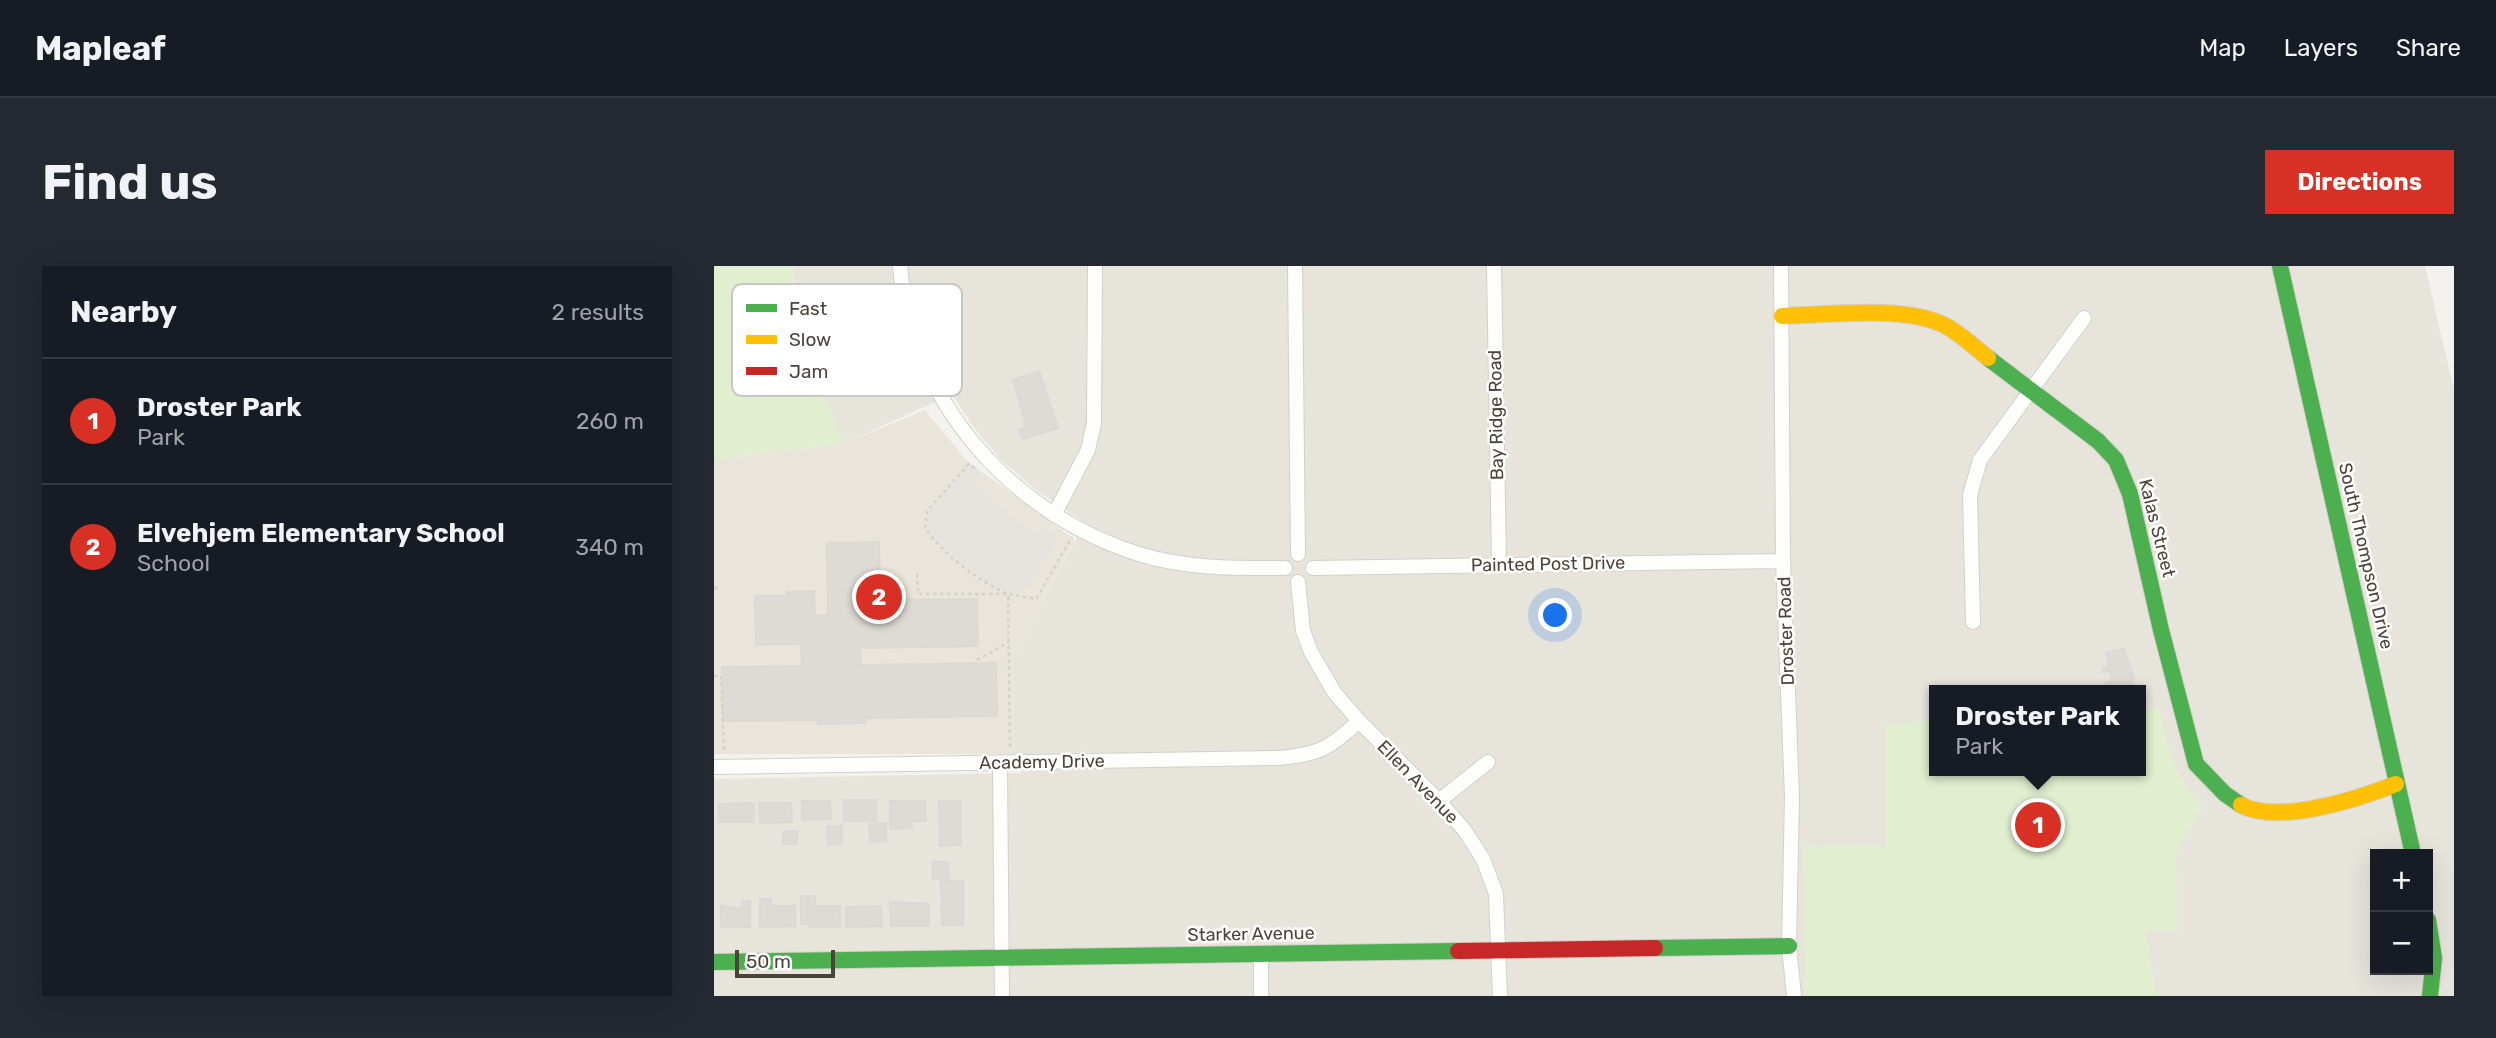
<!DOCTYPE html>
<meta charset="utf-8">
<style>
body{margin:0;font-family:Rubik,sans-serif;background:#242831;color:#f1f3f6}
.controls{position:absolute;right:21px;bottom:21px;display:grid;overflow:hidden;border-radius:0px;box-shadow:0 7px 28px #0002}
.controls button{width:63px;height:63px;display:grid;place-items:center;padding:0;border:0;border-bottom:2px solid #363941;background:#171b24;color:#f1f3f6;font:35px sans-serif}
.scale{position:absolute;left:21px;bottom:18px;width:100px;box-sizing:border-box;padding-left:7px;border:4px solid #4b4439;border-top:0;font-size:19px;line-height:24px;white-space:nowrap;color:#4b4439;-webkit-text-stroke:5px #fff;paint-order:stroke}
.you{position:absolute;left:842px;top:350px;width:24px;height:24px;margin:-18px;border:5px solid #fff;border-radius:50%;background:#1a73e8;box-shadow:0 0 0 10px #1a73e833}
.badge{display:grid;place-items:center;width:46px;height:46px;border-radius:50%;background:#d93025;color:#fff;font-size:23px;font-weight:700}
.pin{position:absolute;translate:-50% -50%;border:4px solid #fff;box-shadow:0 2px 7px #0006}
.popup{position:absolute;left:1215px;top:419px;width:217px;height:91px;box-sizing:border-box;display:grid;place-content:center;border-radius:0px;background:#171b24;filter:drop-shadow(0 2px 5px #0005);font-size:23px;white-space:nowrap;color:#9ea1a6}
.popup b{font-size:26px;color:#f1f3f6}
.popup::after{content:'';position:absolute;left:50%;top:100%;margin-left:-14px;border:14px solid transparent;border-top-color:#171b24}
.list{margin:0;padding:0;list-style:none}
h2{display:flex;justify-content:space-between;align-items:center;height:91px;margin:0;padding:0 28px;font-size:30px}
h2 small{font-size:23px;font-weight:400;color:#9ea1a6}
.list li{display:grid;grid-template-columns:46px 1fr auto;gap:21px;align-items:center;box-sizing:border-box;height:126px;padding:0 28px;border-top:2px solid #363941}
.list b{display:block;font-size:26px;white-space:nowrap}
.list p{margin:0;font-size:23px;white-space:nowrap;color:#9ea1a6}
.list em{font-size:23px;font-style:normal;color:#9ea1a6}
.map{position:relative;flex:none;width:1740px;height:730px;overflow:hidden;border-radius:0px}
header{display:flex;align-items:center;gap:42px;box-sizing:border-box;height:98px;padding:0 35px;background:#171b24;border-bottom:2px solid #363941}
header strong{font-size:33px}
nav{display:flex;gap:38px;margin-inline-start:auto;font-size:24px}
.intro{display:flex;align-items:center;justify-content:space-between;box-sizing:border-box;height:168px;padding:0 42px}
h1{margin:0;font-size:49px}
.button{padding:18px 32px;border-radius:0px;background:#d93025;color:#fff;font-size:24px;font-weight:700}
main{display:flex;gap:42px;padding:0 42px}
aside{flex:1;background:#171b24;border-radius:0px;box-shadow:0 7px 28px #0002}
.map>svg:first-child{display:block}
</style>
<header>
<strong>Mapleaf</strong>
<nav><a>Map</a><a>Layers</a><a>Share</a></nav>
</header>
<div class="intro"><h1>Find us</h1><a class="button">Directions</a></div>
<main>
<aside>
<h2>Nearby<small>2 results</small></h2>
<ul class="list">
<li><span class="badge">1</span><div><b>Droster Park</b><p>Park</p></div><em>260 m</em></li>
<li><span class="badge">2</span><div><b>Elvehjem Elementary School</b><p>School</p></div><em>340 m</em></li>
</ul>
</aside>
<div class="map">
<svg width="1740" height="730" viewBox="0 0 1740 730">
<rect width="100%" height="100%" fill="#f4f2ee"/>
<!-- residential -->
<path fill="#e7e4dc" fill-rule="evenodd" d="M79,0H1711L1740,124V730H0V513L306,507V488H300L299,389L371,257L322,224L287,194L261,163L238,128L129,178L88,71ZM1221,424H1427V505H1221ZM1661,588H1714V704H1661Z"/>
<!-- education -->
<path fill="#eae5da" d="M211,144L253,195L361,274L299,389L300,488H0V194L129,178Z"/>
<!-- green -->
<path fill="#e1eecf" d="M0,0H79L88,71L129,178L0,194Z
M1445,443C1455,485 1458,508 1489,540L1462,587L1463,664H1432L1443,730H1091L1089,580L1171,579V458L1221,454V505H1427V444Z"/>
<!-- parking -->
<path fill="#e6e3df" d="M256,200L266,210L261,216L297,250L327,270L332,263L345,271L311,325L297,327L269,313L227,279L213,262V251L216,245Z"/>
<!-- building -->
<path fill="#dedbd6" stroke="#dcd9d4" stroke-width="2" d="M325,105L344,162L309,173L305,164L313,162L299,114Z
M165,276L166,334L263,333L264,380L146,382L147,399L282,397L283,450L152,452V457L104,458V454L9,455L8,401L88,400L87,378L42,379L41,330H73V326L100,325L101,350L114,349L113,277Z
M1410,383L1420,413L1417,414L1420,424H1393L1391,417L1398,415L1396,405L1390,406L1389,402L1395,400L1392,387Z
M130,534H162V555H130Z
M88,535H116L117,553L88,554Z
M176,535H211L212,555H198V562L176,563Z
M225,535H246L247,579L226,580Z
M40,537V556H5V538Z
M45,537H77L78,556L46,557Z
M172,557V575L156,576L155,558Z
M128,560V578L114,579L113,561Z
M83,565V578H69V566Z
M219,596H234L235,615H249V659H228L227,613H219Z
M87,630H101V640H126V661H96V658H87Z
M46,633H57V640H81V660L46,661Z
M28,635H36V661H7V640L28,643Z
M176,636L215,638V660H177Z
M167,640L168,660L132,661V641Z"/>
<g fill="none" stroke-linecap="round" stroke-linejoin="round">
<!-- street casing -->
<g stroke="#d2d0cb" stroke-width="16">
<path id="street" d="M186,0C197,136 299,250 428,289C475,303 523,302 571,302
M581,0L584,288
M780,0L785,297
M1067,0L1069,295L1078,531L1075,680L1080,730
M340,249L374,184L380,157L381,0
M599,302L1069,295
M584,316L589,365L597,386L620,426L645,455L725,535L751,565L769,593L782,628L786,730
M1259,356L1256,229L1266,194L1370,52
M286,496L288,730
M0,501L563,492C604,489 615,483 645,455
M725,535L774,496
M547,687V730"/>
</g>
<!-- fast casing -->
<g stroke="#d3cfc5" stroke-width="18">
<path id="fast" d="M1566,0L1699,588
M1274,92L1384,175L1402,194L1416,228L1447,364L1482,498L1511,528L1527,539
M1714,654L1720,692L1716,730
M941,682L1075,680
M0,696L744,685"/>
</g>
<!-- slow casing -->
<g stroke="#d3cfc5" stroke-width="18">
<path id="slow" d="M1068,50C1114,49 1189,39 1230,59C1246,67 1260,81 1274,92
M1527,539C1565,559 1644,533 1682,518"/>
</g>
<!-- jam casing -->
<g stroke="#d3cfc5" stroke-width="18">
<path id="jam" d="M744,685L941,682"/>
</g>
<!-- path -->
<path stroke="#d3d2cc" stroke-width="2.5" stroke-dasharray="3.5 3.5" stroke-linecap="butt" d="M203,308L204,328H294C263,314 231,290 211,262L213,245L255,198L262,203
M0,323L6,320
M263,394L295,376
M0,410H7L10,487
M296,481L294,328L322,333L358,271"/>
<!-- street -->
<use href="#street" stroke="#fdfdfc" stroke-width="14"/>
<!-- fast -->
<use href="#fast" stroke="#4caf50" stroke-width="16"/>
<!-- slow -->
<use href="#slow" stroke="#ffc107" stroke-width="16"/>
<!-- jam -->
<use href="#jam" stroke="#c62828" stroke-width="16"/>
</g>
<g text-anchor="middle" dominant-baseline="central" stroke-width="5" stroke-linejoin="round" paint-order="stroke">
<!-- street labels -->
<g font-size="18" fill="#4b4439" stroke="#fff">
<text transform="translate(782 149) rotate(-91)">Bay Ridge Road</text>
<text transform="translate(1443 262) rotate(76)">Kalas Street</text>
<text transform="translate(1652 290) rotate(77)">South Thompson Drive</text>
<text transform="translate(834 298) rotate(-1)">Painted Post Drive</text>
<text transform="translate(1072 365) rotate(-92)">Droster Road</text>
<text transform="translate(328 496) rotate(-1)">Academy Drive</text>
<text transform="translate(704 516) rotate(46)">Ellen Avenue</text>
<text transform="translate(537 668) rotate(-1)">Starker Avenue</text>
</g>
</g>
<!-- legend -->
<rect x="18" y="18" width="230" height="112" rx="10" fill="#fff" stroke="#c9c7c4" stroke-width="2"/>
<rect x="32" y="38" width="31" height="8" fill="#4caf50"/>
<rect x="32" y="69" width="31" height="9" fill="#ffc107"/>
<rect x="32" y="101" width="31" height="8" fill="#c62828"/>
<g font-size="19" fill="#4b4439">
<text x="75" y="49">Fast</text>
<text x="75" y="80">Slow</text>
<text x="75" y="112">Jam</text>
</g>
</svg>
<div class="controls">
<button>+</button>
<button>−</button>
</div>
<div class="scale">50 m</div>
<div class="you"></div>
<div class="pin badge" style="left:1324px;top:559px">1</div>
<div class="popup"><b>Droster Park</b>Park</div>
<div class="pin badge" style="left:165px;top:331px">2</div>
</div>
</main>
